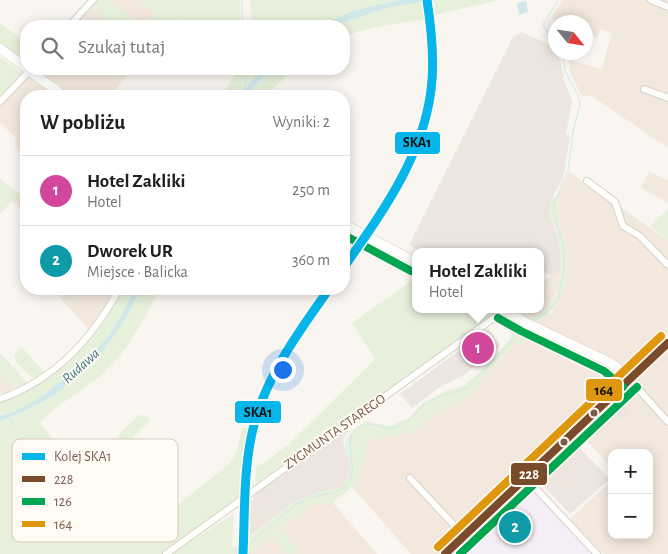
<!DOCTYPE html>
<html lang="pl">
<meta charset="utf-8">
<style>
body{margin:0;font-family:"Alegreya Sans",sans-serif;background:#f6f6f6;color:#202124}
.controls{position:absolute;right:15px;bottom:15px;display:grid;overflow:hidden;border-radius:10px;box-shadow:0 2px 12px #0003}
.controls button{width:45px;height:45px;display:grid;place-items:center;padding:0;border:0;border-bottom:1px solid #e0e0e0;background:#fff;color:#202124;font:25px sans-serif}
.compass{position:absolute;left:548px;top:15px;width:45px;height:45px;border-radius:50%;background:#fff;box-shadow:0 2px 12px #0003;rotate:120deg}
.you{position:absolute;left:282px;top:369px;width:18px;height:18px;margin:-12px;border:4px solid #fff;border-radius:50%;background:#1a73e8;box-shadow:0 0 0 8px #1a73e833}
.badge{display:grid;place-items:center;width:32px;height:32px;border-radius:50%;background:#5c5450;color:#fff;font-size:16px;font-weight:700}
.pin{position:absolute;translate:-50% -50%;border:2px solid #fff;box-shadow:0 1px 5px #0006}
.popup{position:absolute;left:412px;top:248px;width:132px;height:65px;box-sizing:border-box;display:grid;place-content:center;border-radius:10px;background:#fff;filter:drop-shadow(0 1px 4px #0005);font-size:16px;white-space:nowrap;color:#757577}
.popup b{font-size:19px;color:#202124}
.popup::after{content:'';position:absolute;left:50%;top:100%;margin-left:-10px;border:10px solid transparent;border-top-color:#fff}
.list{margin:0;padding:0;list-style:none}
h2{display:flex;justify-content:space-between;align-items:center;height:65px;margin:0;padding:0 20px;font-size:21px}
h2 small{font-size:16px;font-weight:400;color:#757577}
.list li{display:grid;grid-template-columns:32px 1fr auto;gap:15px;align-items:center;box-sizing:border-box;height:70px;padding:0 20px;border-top:1px solid #e0e0e0}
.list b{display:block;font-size:19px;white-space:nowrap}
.list p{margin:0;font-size:16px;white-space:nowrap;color:#757577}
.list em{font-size:16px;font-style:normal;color:#757577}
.icon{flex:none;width:28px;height:28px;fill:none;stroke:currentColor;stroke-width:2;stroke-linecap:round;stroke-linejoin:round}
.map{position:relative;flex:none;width:668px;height:554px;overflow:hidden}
.search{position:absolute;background:#fff;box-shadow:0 2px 12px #0003;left:20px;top:20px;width:330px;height:55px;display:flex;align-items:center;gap:12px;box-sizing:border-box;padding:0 18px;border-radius:20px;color:#757577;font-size:19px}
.panel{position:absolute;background:#fff;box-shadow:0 2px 12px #0003;left:20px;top:90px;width:330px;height:205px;border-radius:20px}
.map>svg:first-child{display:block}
</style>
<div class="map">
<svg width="668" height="554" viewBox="0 0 668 554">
<rect width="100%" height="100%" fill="#f9f5f0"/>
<!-- residential -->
<path fill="#f2e8de" d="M112,0H138L156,14L145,26H143Z
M562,0H668V148L593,97L581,95L569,70V60L602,69L612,33L600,29L597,38L586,33V22H561L552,18Z
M91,8L116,26H73Z
M34,69H133L110,96H69Z
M26,76H29L55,96H26V157L15,146L16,138L0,123V105Z
M649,171L668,181V203L641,188Z
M569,172L668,240V340L635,371L629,372L618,363L535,323L551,313L557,305L567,280L565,240L557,217V205L559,200L556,199Z
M23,189L26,192V215L13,201Z
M559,270L561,271L560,286L546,310L527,320L511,309H540L541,284Z
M65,289H116L90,331L58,295Z
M536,331L607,363L624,378L623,383L441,554H411L352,487L363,469L366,444L373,439L413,433L436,413L447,405L462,401L506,354L515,345L528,341Z
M668,348V418L635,383V380Z
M0,374L14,390L4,396L0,391Z
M631,387L668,426V554H603L570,519L612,480V535H649V453H612V469L580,433L628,388Z
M333,503L377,554H251L271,536L312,505Z"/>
<!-- industrial -->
<path fill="#ede5e0" d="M522,32L548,44L551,40L555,46L556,52L558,53L564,77L563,78L572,101L566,134L570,136L563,178L553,196L551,203L550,215L559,242L562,258L561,271L552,276L541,270L540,252H422L409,245L513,37Z
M488,329L500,346L462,376L438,388L412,408L400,394Z
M621,400L630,412L621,420L611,408Z
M350,425L343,441L350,468L346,482L341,488L320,492L295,501L250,536L249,505L261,486Z
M575,443L610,479L570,514L537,479Z"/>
<!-- education -->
<path fill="#f6eef6" d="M529,485L592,554H454Z"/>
<!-- green -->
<path fill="#e7f0db" d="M98,0H112L143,26H116L91,8Z
M138,0H240L241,26H187L180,19L173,26H145L156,14Z
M250,0H399L352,11L320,26H252Z
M432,0H499L443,13L422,20L382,26L357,32L344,37V26H333L386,8Z
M0,23L26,42V64L0,43Z
M0,57L21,73L7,90L0,95Z
M230,69H262L239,96H221L235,75Z
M271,69H294L266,96H246Z
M0,179L19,194L0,214Z
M553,196L559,200C554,215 562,227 565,242C572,274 566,307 535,323L527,320C533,317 539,314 544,310C563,297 564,261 559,241C554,222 547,217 553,196Z
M668,209V240L650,226Z
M415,278L416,309H492L498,312L255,484L256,468L288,445L375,359L352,323Z
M120,289H135L113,330L86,362L38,399L11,413L0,416V400L70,357Z
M141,289H160C144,320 126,354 99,377C80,393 57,404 40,422L57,445L54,452C63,457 63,463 63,473L71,465L84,482L132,533L141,534L228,465L236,454L242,428H247L240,472V496L162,554H0V421L19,413L46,398L100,353L127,316Z
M518,325L534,333L528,341L515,345L506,354L474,390L462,401L447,405L436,413L413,433L373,439L367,444L363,469L352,487L333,503L312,505L281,528L300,550L295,554H287L271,536L251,554H171L234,514L232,547H238L295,501L320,492L341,488C360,465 338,452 348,436C351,431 361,426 366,421L390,426L411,417L422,404L446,391L463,386L479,373L510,339L511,334Z
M21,346L45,373L36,378H32L16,362L14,356Z
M0,353L26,381V383L14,390L0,374Z
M139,415L148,416L150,421L128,442L116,458L111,457C112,437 126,428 139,415Z"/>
<!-- water -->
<path fill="#d0e8ea" d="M399,0H432L386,8L333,26H320L352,11Z
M526,1L528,12L519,15L517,3Z
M262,69H271L246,96H239Z
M135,289H141L127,316L105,348L90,365L53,396L19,413L0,421V416L11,413L38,399L86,362L113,330Z
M48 464a6 6 0 1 1 12 0a6 6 0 1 1-12 0Z"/>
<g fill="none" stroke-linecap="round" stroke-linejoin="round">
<!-- stream -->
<path stroke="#d0e8ea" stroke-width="1" d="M242,0L243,26
M556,41L547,32L543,25L558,0
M245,69L246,88
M533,321L546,313L558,300L564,271V247L553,210L554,203L568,171L573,132L580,105L578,95L565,71L562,52
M10,418L13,424
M236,554C261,538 279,514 305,500C318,493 339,495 347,485C362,467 338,439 360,426C369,420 384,430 394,428C409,425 414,411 426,403C439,395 455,394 469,387L525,326"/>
<!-- street casing -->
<g stroke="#d7d1cb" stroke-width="8">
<path id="street" d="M651,0L668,7
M69,26L93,0
M644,89L668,98
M0,102L31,69
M587,181L615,202L623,226L640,236L668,265
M630,380L668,422
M0,399C54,380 93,338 119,289
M410,478L464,536
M526,478L597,554
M166,554L505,310"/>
</g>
<!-- secondary casing -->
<g stroke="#d9d2cb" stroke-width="10">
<path id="secondary" d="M0,48L26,68
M27,69L64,96
M344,224L416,262
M503,309L525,322L609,362L620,370L630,380
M445,554L668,343"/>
</g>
<!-- street -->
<use href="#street" stroke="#fefefd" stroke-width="6"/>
<!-- secondary -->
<use href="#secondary" stroke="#fefefd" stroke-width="9"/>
<!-- bus-1 casing -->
<g stroke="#fffaf3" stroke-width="11">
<path id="bus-1" d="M445,554L668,343"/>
</g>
<!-- bus-2 casing -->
<g stroke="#fffaf3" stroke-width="11">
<path id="bus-2" d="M344,235L411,271
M498,318L521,331L604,371L623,387
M460,554L637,387"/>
</g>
<!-- bus-3 casing -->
<g stroke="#fffaf3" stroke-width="11">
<path id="bus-3" d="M438,547L661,336"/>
</g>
<!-- bus-1 -->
<use href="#bus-1" stroke="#7a4b2a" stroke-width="8"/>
<!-- bus-2 -->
<use href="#bus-2" stroke="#00a651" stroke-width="8"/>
<!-- bus-3 -->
<use href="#bus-3" stroke="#de970f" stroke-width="8"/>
<!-- rail-1 casing -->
<g stroke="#fffaf3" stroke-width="12">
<path id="rail-1" d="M344,267C384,210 427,151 432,80C434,53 431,26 427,0
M243,554C245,510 243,464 255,421C269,372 300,330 329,289"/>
</g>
<!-- rail-1 -->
<use href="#rail-1" stroke="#06b5e9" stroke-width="9"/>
</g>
<!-- markers -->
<g fill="#7a5c4d" stroke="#fffaf3" stroke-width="2">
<circle cx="594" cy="413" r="4.5"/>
<circle cx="564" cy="442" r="4.5"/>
</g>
<g text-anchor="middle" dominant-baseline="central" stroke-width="4" stroke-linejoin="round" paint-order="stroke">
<!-- street labels -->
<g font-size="14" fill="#7a5c4d" stroke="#fffaf3">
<text transform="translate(335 432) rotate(-35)">ZYGMUNTA STAREGO</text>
</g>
<!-- water labels -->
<g font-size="15" font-style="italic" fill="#437c86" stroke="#fffaf3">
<text transform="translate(81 366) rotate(-42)">Rudawa</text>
</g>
</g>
<!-- legend -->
<rect x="12" y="439" width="166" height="103" rx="8" fill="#fffaf3" stroke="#d7cbc1" stroke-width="1"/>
<rect x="22" y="453" width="23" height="7" fill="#06b5e9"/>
<rect x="22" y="476" width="23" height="6" fill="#7a4b2a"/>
<rect x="22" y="498" width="23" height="7" fill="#00a651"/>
<rect x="22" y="521" width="23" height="6" fill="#de970f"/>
<g font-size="14" fill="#7a5c4d">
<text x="54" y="461">Kolej SKA1</text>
<text x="54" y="484">228</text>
<text x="54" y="506">126</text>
<text x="54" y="529">164</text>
</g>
<g stroke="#fffaf3" stroke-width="2">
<rect x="394" y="131" width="47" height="24" rx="5" fill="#06b5e9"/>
<rect x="585" y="378" width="38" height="24" rx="5" fill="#de970f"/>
<rect x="234" y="400" width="48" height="24" rx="5" fill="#06b5e9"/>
<rect x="510" y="462" width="38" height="24" rx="5" fill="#7a4b2a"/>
</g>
<g font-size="14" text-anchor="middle" font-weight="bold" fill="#fff">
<text x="529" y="479">228</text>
</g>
<g font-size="14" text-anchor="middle" font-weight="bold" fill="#111">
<text x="417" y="147">SKA1</text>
<text x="604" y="395">164</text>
<text x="258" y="417">SKA1</text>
</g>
</svg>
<div class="controls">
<button>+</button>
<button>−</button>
</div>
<svg class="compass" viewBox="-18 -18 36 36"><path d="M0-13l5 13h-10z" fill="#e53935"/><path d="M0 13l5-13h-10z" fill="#757577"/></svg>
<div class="you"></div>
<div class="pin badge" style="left:478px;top:348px;background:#d1479c">1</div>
<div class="popup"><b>Hotel Zakliki</b>Hotel</div>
<div class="pin badge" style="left:515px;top:527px;background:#0f9aa8">2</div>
<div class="search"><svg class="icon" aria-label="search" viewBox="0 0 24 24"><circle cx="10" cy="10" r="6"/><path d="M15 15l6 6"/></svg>Szukaj tutaj</div>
<section class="panel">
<h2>W pobliżu<small>Wyniki: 2</small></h2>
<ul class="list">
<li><span class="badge" style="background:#d1479c">1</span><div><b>Hotel Zakliki</b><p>Hotel</p></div><em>250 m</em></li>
<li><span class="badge" style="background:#0f9aa8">2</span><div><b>Dworek UR</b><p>Miejsce · Balicka</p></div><em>360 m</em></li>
</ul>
</section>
</div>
